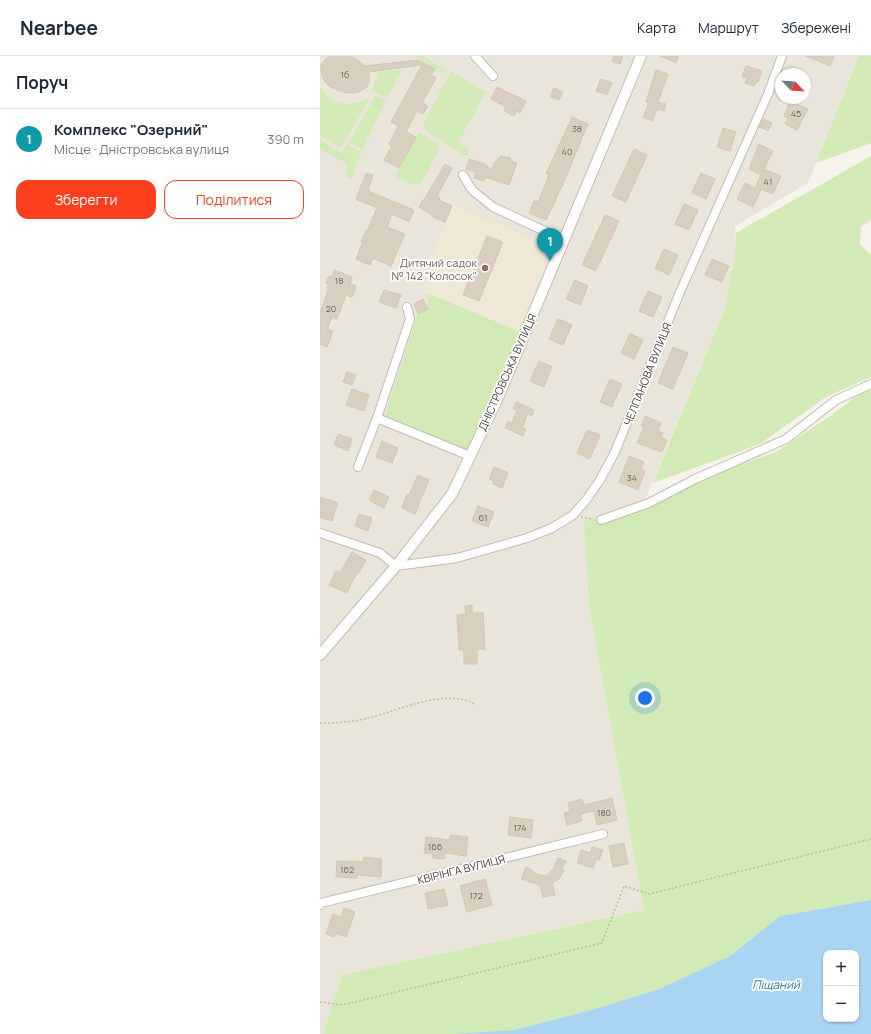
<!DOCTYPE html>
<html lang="uk">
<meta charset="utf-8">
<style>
body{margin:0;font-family:Manrope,sans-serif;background:#f2f2f3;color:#1f2937}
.controls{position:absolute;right:12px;bottom:12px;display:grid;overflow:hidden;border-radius:8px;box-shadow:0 1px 3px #0004}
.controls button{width:36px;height:36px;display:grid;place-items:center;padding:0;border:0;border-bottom:1px solid #e0e1e3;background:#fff;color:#1f2937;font:20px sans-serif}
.compass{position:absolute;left:455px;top:12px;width:36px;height:36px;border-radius:50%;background:#fff;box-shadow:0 1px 3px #0004;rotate:115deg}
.you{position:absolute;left:325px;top:642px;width:14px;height:14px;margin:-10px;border:3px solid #fff;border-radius:50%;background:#1a73e8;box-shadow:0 0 0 6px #1a73e833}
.badge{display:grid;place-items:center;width:26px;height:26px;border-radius:50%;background:#fc3f1d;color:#fff;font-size:13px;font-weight:700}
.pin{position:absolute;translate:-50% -33px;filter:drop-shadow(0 1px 2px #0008)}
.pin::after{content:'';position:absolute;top:21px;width:14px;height:12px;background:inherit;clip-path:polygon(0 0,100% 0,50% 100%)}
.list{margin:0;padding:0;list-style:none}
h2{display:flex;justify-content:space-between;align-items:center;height:52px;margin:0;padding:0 16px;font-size:17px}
h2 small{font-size:13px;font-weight:400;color:#747a83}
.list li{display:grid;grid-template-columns:26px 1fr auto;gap:12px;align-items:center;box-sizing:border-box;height:60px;padding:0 16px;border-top:1px solid #e0e1e3}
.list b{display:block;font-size:15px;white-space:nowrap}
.list p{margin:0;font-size:13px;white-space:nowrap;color:#747a83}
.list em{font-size:13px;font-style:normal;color:#747a83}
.actions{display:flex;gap:8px;padding:12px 16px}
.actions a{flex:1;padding:9px 0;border:1px solid #fc3f1d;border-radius:12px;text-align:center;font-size:14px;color:#fc3f1d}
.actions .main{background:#fc3f1d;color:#fff}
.map{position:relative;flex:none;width:551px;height:978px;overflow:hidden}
header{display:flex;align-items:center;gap:24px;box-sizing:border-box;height:56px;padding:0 20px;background:#fff;border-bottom:1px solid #e0e1e3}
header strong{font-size:19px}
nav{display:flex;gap:22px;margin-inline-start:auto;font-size:14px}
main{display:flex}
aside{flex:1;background:#fff}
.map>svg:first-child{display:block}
</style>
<header>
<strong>Nearbee</strong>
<nav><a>Карта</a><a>Маршрут</a><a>Збережені</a></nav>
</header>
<main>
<aside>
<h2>Поруч<small></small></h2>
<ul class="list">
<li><span class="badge" style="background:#0f9aa8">1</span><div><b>Комплекс &quot;Озерний&quot;</b><p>Місце · Дністровська вулиця</p></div><em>390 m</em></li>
</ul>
<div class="actions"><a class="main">Зберегти</a><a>Поділитися</a></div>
</aside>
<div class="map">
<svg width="551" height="978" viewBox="0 0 551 978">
<rect width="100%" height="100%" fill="#f6f3ec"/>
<!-- residential -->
<path fill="#eae5da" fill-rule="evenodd" d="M0,0H539L488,127L415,170L416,197L413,222L405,252L327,440L269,550L324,854L22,919L3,978H0ZM461,18H485V42H461Z"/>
<!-- education -->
<path fill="#efe8d6" d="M133,150L233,192L198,275L98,233Z"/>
<!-- green -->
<path fill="#d2eab5" d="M95,0H103L127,15L124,17Z
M539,0H551V87L496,107Z
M82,14L67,42L52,35L58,16Z
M131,15L166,36L139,85L149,94L146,100L106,75L104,69L105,64Z
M0,31C13,50 30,51 50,42L21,92L0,80Z
M55,40L65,45L43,94L29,86Z
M99,76L117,87L120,93L101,127C92,132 83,124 75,120Z
M0,84L22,97L27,88L42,96L37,106L32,123L26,121L27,108L0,93Z
M551,100V164L541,170L540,188L551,199V321L506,341L440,388L333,427L405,252L411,216L415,206L416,177Z
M107,237L198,275L199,280L174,343L149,395L65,360L98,257L108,253Z
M551,334V844L460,860L410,900L339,933L275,953L194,974L131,978H3L22,919L324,854L269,550L264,465L456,396L507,362L543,336Z"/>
<!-- water -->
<path fill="#a9d4f2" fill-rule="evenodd" d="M551,844V978H131L194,974L275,953L339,933L410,900L460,860ZM506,897H536V963H506Z"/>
<!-- building -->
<path fill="#d8cfc1" stroke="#d3c7b4" d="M11,0H30L35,2L45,10L98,4L115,13L111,19L116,22L102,47L108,50L103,58L97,55L86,76L96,81L79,112L64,104L72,90L69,88L78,70L71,66L102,9L49,16V24L47,31L37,37H27L12,32L6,27L2,20L1,16V8L6,3Z
M294,0H303L300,8L292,5Z
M340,0H359L356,7Z
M486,0H514L510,10Z
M426,10L442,15L438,26H436L434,30L425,27L427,22L422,20Z
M336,14L348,18L338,46L346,48L344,55L337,53L332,65L323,61L329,47L326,46Z
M281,23L292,27L287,39L276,35Z
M177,31L206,45L200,57L197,55L194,60L184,55L186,51L171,43Z
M234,32L243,36L239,44L230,41Z
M470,45L488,53L477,74L465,68L468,62L464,60Z
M252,61L268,68L244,126L226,164L209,157L214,145L218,146L229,119L226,118Z
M443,63L452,67L448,75L439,71Z
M403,72L416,76L410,95L397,91Z
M439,88L453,95L444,113L461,120L453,138L441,133L433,151L417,143L425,127L435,132L441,119L429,113Z
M314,93L327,99L306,146L292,140Z
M181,100L191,102L190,105L197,107L189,129L165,121L164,125L154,122L156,116L146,113L149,103L165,108L172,114L175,106Z
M125,108L132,112L117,140L120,142L119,144L132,150L125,166L113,161V160L99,151L103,144H104Z
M46,117L53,119L48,135L94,154L89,166L72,158L67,171L85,178L71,210L53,202L50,209L36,203L43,186L41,185L47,173H48L57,152L36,143Z
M381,117L395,123L386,143L372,137Z
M364,148L378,154L369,174L355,168Z
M285,159L299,165L276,215L262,209Z
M167,180L183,186L159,245L143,239Z
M344,193L358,199L349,219L335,212Z
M392,203L409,210L402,226L385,219Z
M14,214L32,221L30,228L36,230L32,241L26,239L17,263L12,261L7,273L13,275L7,291L0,288V257L9,232H7L9,228L6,227L9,220L12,221Z
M255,224L268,230L260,249L246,243Z
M64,234L81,239L76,252L59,246Z
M328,235L342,241L333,261L319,255Z
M103,243L108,253L98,257L94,248Z
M238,263L252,269L243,289L229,283Z
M310,277L323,284L314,303L301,297Z
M353,291L368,297L353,333L338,327Z
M219,305L232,311L224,331L210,325Z
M27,316L36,319L32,329L23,326Z
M290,323L302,328L292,351L280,346Z
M32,333L49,339L44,355L26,349Z
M196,346L214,354L212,360L208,358L202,372L206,373L203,380L185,372L188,365L192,367L197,354L193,353Z
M325,360L341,367L338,375L343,377L341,381L347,384L342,396L317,387L324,371L321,370Z
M267,374L280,379L270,403L257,397Z
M18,378L32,383L28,395L14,389Z
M62,385L78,392L72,407L56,401Z
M309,400L324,406L321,413L325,415L318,434L299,426Z
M174,411L188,417L182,432L173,428L174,425L169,423Z
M98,419L109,424L95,458L82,452L87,438L89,439Z
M54,434L69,441L64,452L49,444Z
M0,441L18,447L12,465L0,461Z
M158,450L174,456L168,471L152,465Z
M39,458L52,462L48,475L35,470Z
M32,496L46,504L39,517L37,516L27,537L9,529L16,515L20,517Z
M152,549V557H163L165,593H157V608H144V594H139L137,559L146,558L145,550Z
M292,742L297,764L277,769L274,755L260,758L262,765L247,769L244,757L250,755L248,747L262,743L264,749Z
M190,761L213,764L211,782L188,779Z
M130,779L148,781L146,800L125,797L124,803L113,802V798L104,797L106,781L130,784Z
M304,787L308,808L293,811L289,790Z
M272,791L283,794L279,804L276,803L273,812L257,807L261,794L270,797Z
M44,801L62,803L61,821L37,819V822L16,821L17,805L43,806Z
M238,802L246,805L242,813L244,815L238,824L232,827L235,839L223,841L220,829L201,823L206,811L212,814L216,818L226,820L234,812Z
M165,823L172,849L147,856L140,830Z
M124,833L128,849L108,853L105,837Z
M24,852L35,856L26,881L16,877L14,881L6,878L13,858L21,861Z"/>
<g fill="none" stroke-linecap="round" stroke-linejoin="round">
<!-- minor casing -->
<g stroke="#c2bbae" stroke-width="10">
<path id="minor" d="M155,0L173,20
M143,119L152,134L173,151L244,184
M87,251L90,263L57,362L150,400
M38,411L57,362
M281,464L329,447L375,423L466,383L516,344L551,328
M0,477L60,497L76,510L137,502L207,482L232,472L253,459L267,443L280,424L295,396L360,236L448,38L462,0
M0,849L1,847L283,778"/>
</g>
<!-- tertiary casing -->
<g stroke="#c2bbae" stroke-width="12">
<path id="tertiary" d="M0,599L76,510L132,438L177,344L321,0"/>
</g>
<!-- path -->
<path stroke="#c4b79f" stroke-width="1.5" stroke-dasharray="2 2" stroke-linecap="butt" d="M261,461L273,463
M0,667C17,667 33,666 49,662C80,654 127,631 156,649
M0,946L22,949L282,887L304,830L329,838L551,783"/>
<!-- minor -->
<use href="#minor" stroke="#fff" stroke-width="8"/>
<!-- tertiary -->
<use href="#tertiary" stroke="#fff" stroke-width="10"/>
</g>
<!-- markers -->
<circle fill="#8d6e63" stroke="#fff" stroke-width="1.5" cx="165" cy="212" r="4"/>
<g text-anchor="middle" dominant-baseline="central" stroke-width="3.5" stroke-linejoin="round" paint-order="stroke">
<!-- number labels -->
<g font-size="9" fill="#6e675b">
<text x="25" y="18">1б</text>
<text x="476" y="57">45</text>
<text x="257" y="72">38</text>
<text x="247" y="95">40</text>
<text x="448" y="125">41</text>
<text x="19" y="224">18</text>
<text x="11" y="252">20</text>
<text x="312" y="421">34</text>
<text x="163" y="461">61</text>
<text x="284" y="756">180</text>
<text x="200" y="771">174</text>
<text x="115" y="790">166</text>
<text x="27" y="813">162</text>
<text x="156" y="839">172</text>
</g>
<!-- education labels -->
<g font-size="11" fill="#785e54" stroke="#fff" text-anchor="end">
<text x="157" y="206">Дитячий садок<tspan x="157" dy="13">№ 142 "Колосок"</tspan></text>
</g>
<!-- street labels -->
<g font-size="11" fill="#4b4439" stroke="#fff">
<text transform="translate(187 316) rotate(-66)">ДНІСТРОВСЬКА ВУЛИЦЯ</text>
<text transform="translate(327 318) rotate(-68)">ЧЕЛПАНОВА ВУЛИЦЯ</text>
<text transform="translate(141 813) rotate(-14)">КВІРІНГА ВУЛИЦЯ</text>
</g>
<!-- water labels -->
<g font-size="12" font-style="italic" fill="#2e7ab2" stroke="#fff">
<text x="456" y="928">Піщаний</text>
</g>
</g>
</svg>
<div class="controls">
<button>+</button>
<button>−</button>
</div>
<svg class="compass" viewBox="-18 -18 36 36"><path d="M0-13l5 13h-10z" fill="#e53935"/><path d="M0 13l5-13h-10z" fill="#747a83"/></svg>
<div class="you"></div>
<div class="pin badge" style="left:230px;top:205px;background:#0f9aa8">1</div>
</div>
</main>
